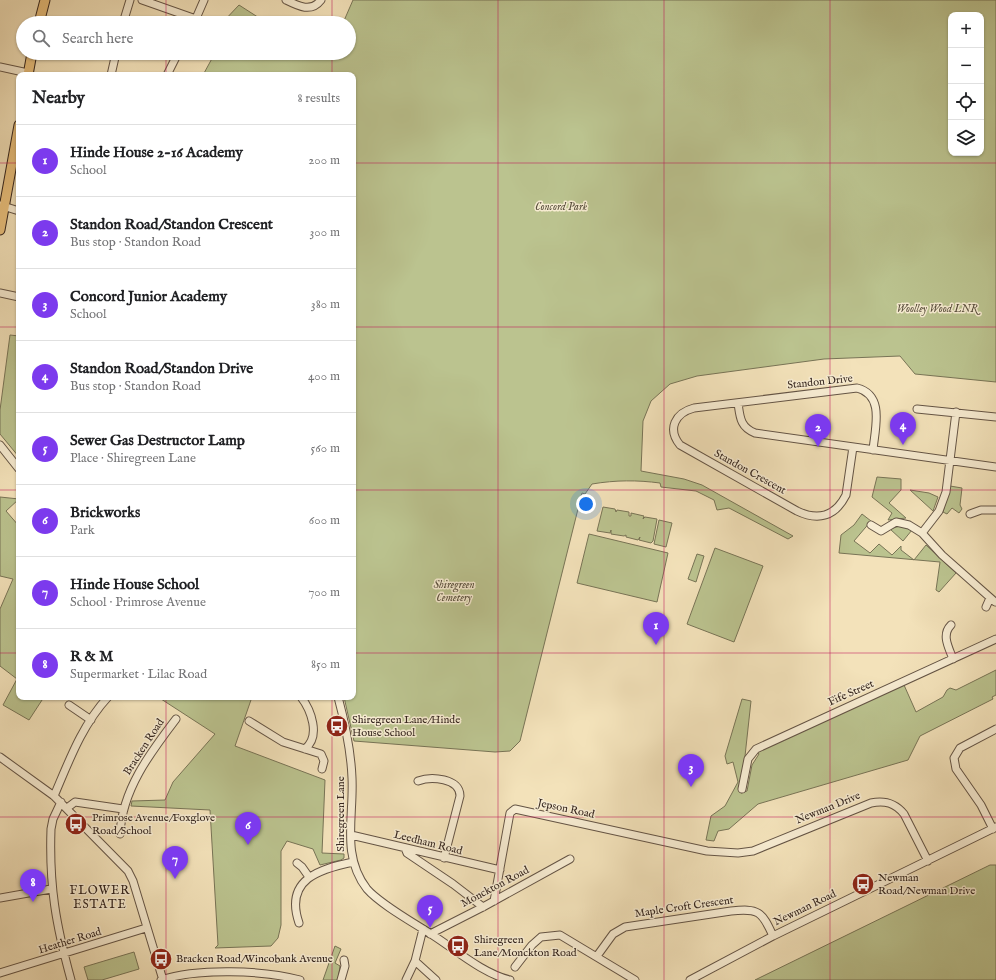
<!DOCTYPE html>
<meta charset="utf-8">
<style>
body{margin:0;font-family:"IM FELL English",serif;background:#f6f6f6;color:#202124}
.controls{position:absolute;right:12px;top:12px;display:grid;overflow:hidden;border-radius:8px;box-shadow:0 1px 3px #0004}
.controls button{width:36px;height:36px;display:grid;place-items:center;padding:0;border:0;border-bottom:1px solid #e0e0e0;background:#fff;color:#202124;font:20px sans-serif}
.you{position:absolute;left:586px;top:504px;width:14px;height:14px;margin:-10px;border:3px solid #fff;border-radius:50%;background:#1a73e8;box-shadow:0 0 0 6px #1a73e833}
.badge{display:grid;place-items:center;width:26px;height:26px;border-radius:50%;background:#7c3aed;color:#fff;font-size:13px;font-weight:700}
.pin{position:absolute;translate:-50% -33px;filter:drop-shadow(0 1px 2px #0008)}
.pin::after{content:'';position:absolute;top:21px;width:14px;height:12px;background:inherit;clip-path:polygon(0 0,100% 0,50% 100%)}
.list{margin:0;padding:0;list-style:none}
h2{display:flex;justify-content:space-between;align-items:center;height:52px;margin:0;padding:0 16px;font-size:17px}
h2 small{font-size:13px;font-weight:400;color:#757577}
.list li{display:grid;grid-template-columns:26px 1fr auto;gap:12px;align-items:center;box-sizing:border-box;height:72px;padding:0 16px;border-top:1px solid #e0e0e0}
.list b{display:block;font-size:15px;white-space:nowrap}
.list p{margin:0;font-size:13px;white-space:nowrap;color:#757577}
.list em{font-size:13px;font-style:normal;color:#757577}
.icon{flex:none;width:22px;height:22px;fill:none;stroke:currentColor;stroke-width:2;stroke-linecap:round;stroke-linejoin:round}
.map{position:relative;flex:none;width:996px;height:980px;overflow:hidden}
.search{position:absolute;background:#fff;box-shadow:0 1px 3px #0004;left:16px;top:16px;width:340px;height:44px;display:flex;align-items:center;gap:10px;box-sizing:border-box;padding:0 14px;border-radius:22px;color:#757577;font-size:15px}
.panel{position:absolute;background:#fff;box-shadow:0 1px 3px #0004;left:16px;top:72px;width:340px;height:628px;border-radius:8px}
.map>svg:first-child{display:block}
</style>
<div class="map">
<svg width="996" height="980" viewBox="0 0 996 980">
<rect width="100%" height="100%" fill="#f3e2ba"/>
<filter id="stains"><feTurbulence type="fractalNoise" baseFrequency=".005" numOctaves="4"/><feColorMatrix values="0 0 0 0 .2 0 0 0 0 .09 0 0 0 0 .02 0 0 0 .5 -.17"/></filter>
<radialGradient id="worn" r=".72"><stop offset=".6" stop-color="#630" stop-opacity="0"/><stop offset="1" stop-color="#630" stop-opacity=".3"/></radialGradient>
<!-- green -->
<path fill="#bbc38f" stroke="#787456" fill-rule="evenodd" d="M353,0H996V382L915,374L900,356L824,359L697,376L670,384L651,401L643,421L641,471L684,479L702,485L793,536L788,539L729,508L717,510L714,500L696,491L661,487L660,483C637,480 616,480 592,484L585,494L582,493L520,741L510,751L495,752L354,741L344,697H353V75H203L215,53H349V23H343ZM951,15H981V153H951Z
M239,5L267,23H222Z
M10,335L19,336V457L0,434V410Z
M877,477L901,479V490L889,503L906,518L888,520L892,513L872,497Z
M950,486L962,488L960,505L962,509L959,513L952,508L947,514L943,512Z
M910,490L929,493L938,497L933,511Z
M0,497L19,499L6,511L19,526V697H44L29,720L3,705L17,679L0,666V609L13,579L0,576Z
M603,507L615,509L616,512L617,510L629,512V516H631V513L644,516L643,519L645,517L657,519L653,541L651,543L639,540L640,537L638,540L626,537V535L624,536L611,534V530L610,533L597,531Z
M862,514L871,521L854,541L870,553L879,544L892,555L901,546V550L914,560L926,545L956,573L939,592L936,590L940,562L839,553L841,535L854,525Z
M659,520L672,523L666,547L654,544Z
M900,526L912,530L903,541L890,529Z
M589,534L668,553L657,602L577,583Z
M715,548L763,566L734,642L687,624Z
M697,554L704,556L696,582L688,579Z
M996,670V695L992,697L993,699L920,736L908,760L758,804L729,829L718,831L714,841L706,840L711,816L725,806L738,782L733,762L727,764L725,756L742,699L751,701L741,793L747,791L752,765L759,754L756,750L904,685L916,712L943,697L947,690L950,688L956,690Z
M158,697H252L235,746L325,780L322,853L344,854V858L341,860L320,865L313,849L287,841L281,851V925L278,938L271,946L215,948L218,945L210,810L131,806L132,801L165,800L173,782L215,734Z
M990,865H996V980H755Z
M335,946L341,949L335,963L340,966L338,980H323Z
M134,952L139,969L102,980H88L84,967Z"/>
<g fill="none" stroke-linecap="round" stroke-linejoin="round">
<!-- minor casing -->
<g stroke="#645445" stroke-width="9">
<path id="minor" d="M142,0L196,19
M286,0C298,6 311,13 321,0
M123,23L130,0
M194,23L204,0
M0,67L28,73
M111,75L116,53
M167,75L178,53
M0,205L19,211
M0,293L19,297
M738,403C740,417 740,427 755,433L996,467
M917,409L996,417
M0,445L19,469
M853,447L846,495C835,517 818,521 797,511L680,445C667,429 675,413 694,408L857,388C885,395 875,428 873,450
M970,514L981,510H996
M871,525L881,531L896,522L909,525L922,533L942,555L995,602
M922,533L939,511L946,492L956,412
M986,607L990,598
M951,625C941,635 949,648 953,659
M301,697C311,710 321,736 305,749
M338,697C345,723 351,751 352,778C354,816 341,856 367,889C381,905 416,924 434,936C457,951 484,974 510,980
M69,705L91,720
M249,721L283,742L321,754L324,761L322,769
M0,757L54,796L128,871L133,881L163,980
M418,781C431,776 460,778 460,796L444,858
M742,789L748,759L756,749L996,639
M54,796C69,761 82,725 108,697
M61,802L53,819L51,829C49,886 56,925 71,980
M67,808L75,802L123,809
M993,829L981,805L956,769L954,758L960,748L996,729
M120,834C122,790 150,753 176,719
M351,835L500,870
M405,848L407,853L453,884L483,907
M297,863L302,867L309,877
M0,898L51,889
M494,901L510,813L515,809L707,851L738,853L753,851L871,803C885,800 895,803 904,814L928,861
M299,923C284,879 320,869 353,862
M430,934L483,907L570,859
M597,956L613,934L625,927L731,911C758,908 762,911 773,936
M415,961L436,980
M515,967L532,945L541,937L560,935L635,980
M0,973L146,928
M161,980C198,968 263,970 300,980
M341,980L345,966L344,960
M406,980L415,961L423,929
M690,980L773,936L996,827"/>
</g>
<!-- major casing -->
<g stroke="#34251e" stroke-width="11">
<path id="major" d="M39,23L45,0
M28,75L32,53
M0,230L19,125"/>
</g>
<!-- minor -->
<use href="#minor" stroke="#f7ecd2" stroke-width="7"/>
<!-- major -->
<use href="#major" stroke="#eac17d" stroke-width="9"/>
</g>
<!-- grid -->
<path fill="none" stroke="#c2185b" stroke-width="1" stroke-opacity="0.55" d="M166,0V23M332,0V23M498,0V980M664,0V980M830,0V980M166,53V75M332,53V75M0,163H19M353,163H996M0,327H19M353,327H996M0,490H19M353,490H996M0,653H19M353,653H996M166,697V980M332,697V980M0,817H996"/>
<!-- icons -->
<defs>
<g id="bus-disc" transform="scale(1.15)"><circle r="9.5" fill="#8f2418" stroke="#f7ecd2"/><path d="M-5-6H5V4H4V6H2V4H-2V6H-4V4H-5ZM-3.5-4V0h7V-4ZM-3.5 1.2v1.5H-2V1.2ZM2 1.2v1.5H3.5V1.2Z" fill="#fff"/></g>
</defs>
<g fill-rule="evenodd">
<use href="#bus-disc" x="337" y="726"/>
<use href="#bus-disc" x="76" y="824"/>
<use href="#bus-disc" x="863" y="884"/>
<use href="#bus-disc" x="458" y="946"/>
<use href="#bus-disc" x="161" y="959"/>
</g>
<g text-anchor="middle" dominant-baseline="central" stroke-width="3" stroke-linejoin="round" paint-order="stroke">
<!-- park labels -->
<g font-size="11" font-style="italic" fill="#564c3a" stroke="#f7ecd2">
<text x="561" y="207">Concord Park</text>
<text x="937" y="309">Woolley Wood LNR</text>
<text x="454" y="585">Shiregreen<tspan x="454" dy="13">Cemetery</tspan></text>
</g>
<!-- street labels -->
<g font-size="11" fill="#34251e" stroke="#f7ecd2">
<text transform="translate(820 382) rotate(-6)">Standon Drive</text>
<text transform="translate(750 472) rotate(29)">Standon Crescent</text>
<text transform="translate(851 693) rotate(-24)">Fife Street</text>
<text transform="translate(144 747) rotate(-57)">Bracken Road</text>
<text transform="translate(828 808) rotate(-22)">Newman Drive</text>
<text transform="translate(566 809) rotate(12)">Jepson Road</text>
<text transform="translate(341 814) rotate(-90)">Shiregreen Lane</text>
<text transform="translate(428 843) rotate(14)">Leedham Road</text>
<text transform="translate(495 887) rotate(-28)">Monckton Road</text>
<text transform="translate(684 907) rotate(-8)">Maple Croft Crescent</text>
<text transform="translate(805 908) rotate(-26)">Newman Road</text>
<text transform="translate(70 941) rotate(-17)">Heather Road</text>
</g>
<!-- poi labels -->
<g font-size="11" fill="#34251e" stroke="#f7ecd2" text-anchor="start">
<text x="352" y="720">Shiregreen Lane/Hinde<tspan x="352" dy="13">House School</tspan></text>
<text x="92" y="818">Primrose Avenue/Foxglove<tspan x="92" dy="13">Road/School</tspan></text>
<text x="878" y="878">Newman<tspan x="878" dy="13">Road/Newman Drive</tspan></text>
<text x="474" y="940">Shiregreen<tspan x="474" dy="13">Lane/Monckton Road</tspan></text>
<text x="176" y="959">Bracken Road/Wincobank Avenue</text>
</g>
<!-- neighbourhood labels -->
<g font-size="12" letter-spacing="1" fill="#34251e" stroke="#f7ecd2">
<text x="100" y="890">FLOWER<tspan x="100" dy="14">ESTATE</tspan></text>
</g>
</g>
<rect width="100%" height="100%" filter="url(#stains)"/>
<rect width="100%" height="100%" fill="url(#worn)"/>
</svg>
<div class="controls">
<button>+</button>
<button>−</button>
<button><svg class="icon" aria-label="locate" viewBox="0 0 24 24"><circle cx="12" cy="12" r="6"/><path d="M12 2v4M12 18v4M2 12h4M18 12h4"/></svg></button>
<button><svg class="icon" aria-label="layers" viewBox="0 0 24 24"><path d="M12 4l9 5-9 5-9-5zM3 14l9 5 9-5"/></svg></button>
</div>
<div class="you"></div>
<div class="pin badge" style="left:656px;top:645px">1</div>
<div class="pin badge" style="left:818px;top:447px">2</div>
<div class="pin badge" style="left:691px;top:787px">3</div>
<div class="pin badge" style="left:903px;top:445px">4</div>
<div class="pin badge" style="left:430px;top:928px">5</div>
<div class="pin badge" style="left:248px;top:845px">6</div>
<div class="pin badge" style="left:175px;top:879px">7</div>
<div class="pin badge" style="left:33px;top:902px">8</div>
<div class="search"><svg class="icon" aria-label="search" viewBox="0 0 24 24"><circle cx="10" cy="10" r="6"/><path d="M15 15l6 6"/></svg>Search here</div>
<section class="panel">
<h2>Nearby<small>8 results</small></h2>
<ul class="list">
<li><span class="badge">1</span><div><b>Hinde House 2-16 Academy</b><p>School</p></div><em>200 m</em></li>
<li><span class="badge">2</span><div><b>Standon Road/Standon Crescent</b><p>Bus stop · Standon Road</p></div><em>300 m</em></li>
<li><span class="badge">3</span><div><b>Concord Junior Academy</b><p>School</p></div><em>380 m</em></li>
<li><span class="badge">4</span><div><b>Standon Road/Standon Drive</b><p>Bus stop · Standon Road</p></div><em>400 m</em></li>
<li><span class="badge">5</span><div><b>Sewer Gas Destructor Lamp</b><p>Place · Shiregreen Lane</p></div><em>560 m</em></li>
<li><span class="badge">6</span><div><b>Brickworks</b><p>Park</p></div><em>600 m</em></li>
<li><span class="badge">7</span><div><b>Hinde House School</b><p>School · Primrose Avenue</p></div><em>700 m</em></li>
<li><span class="badge">8</span><div><b>R &amp; M</b><p>Supermarket · Lilac Road</p></div><em>850 m</em></li>
</ul>
</section>
</div>
